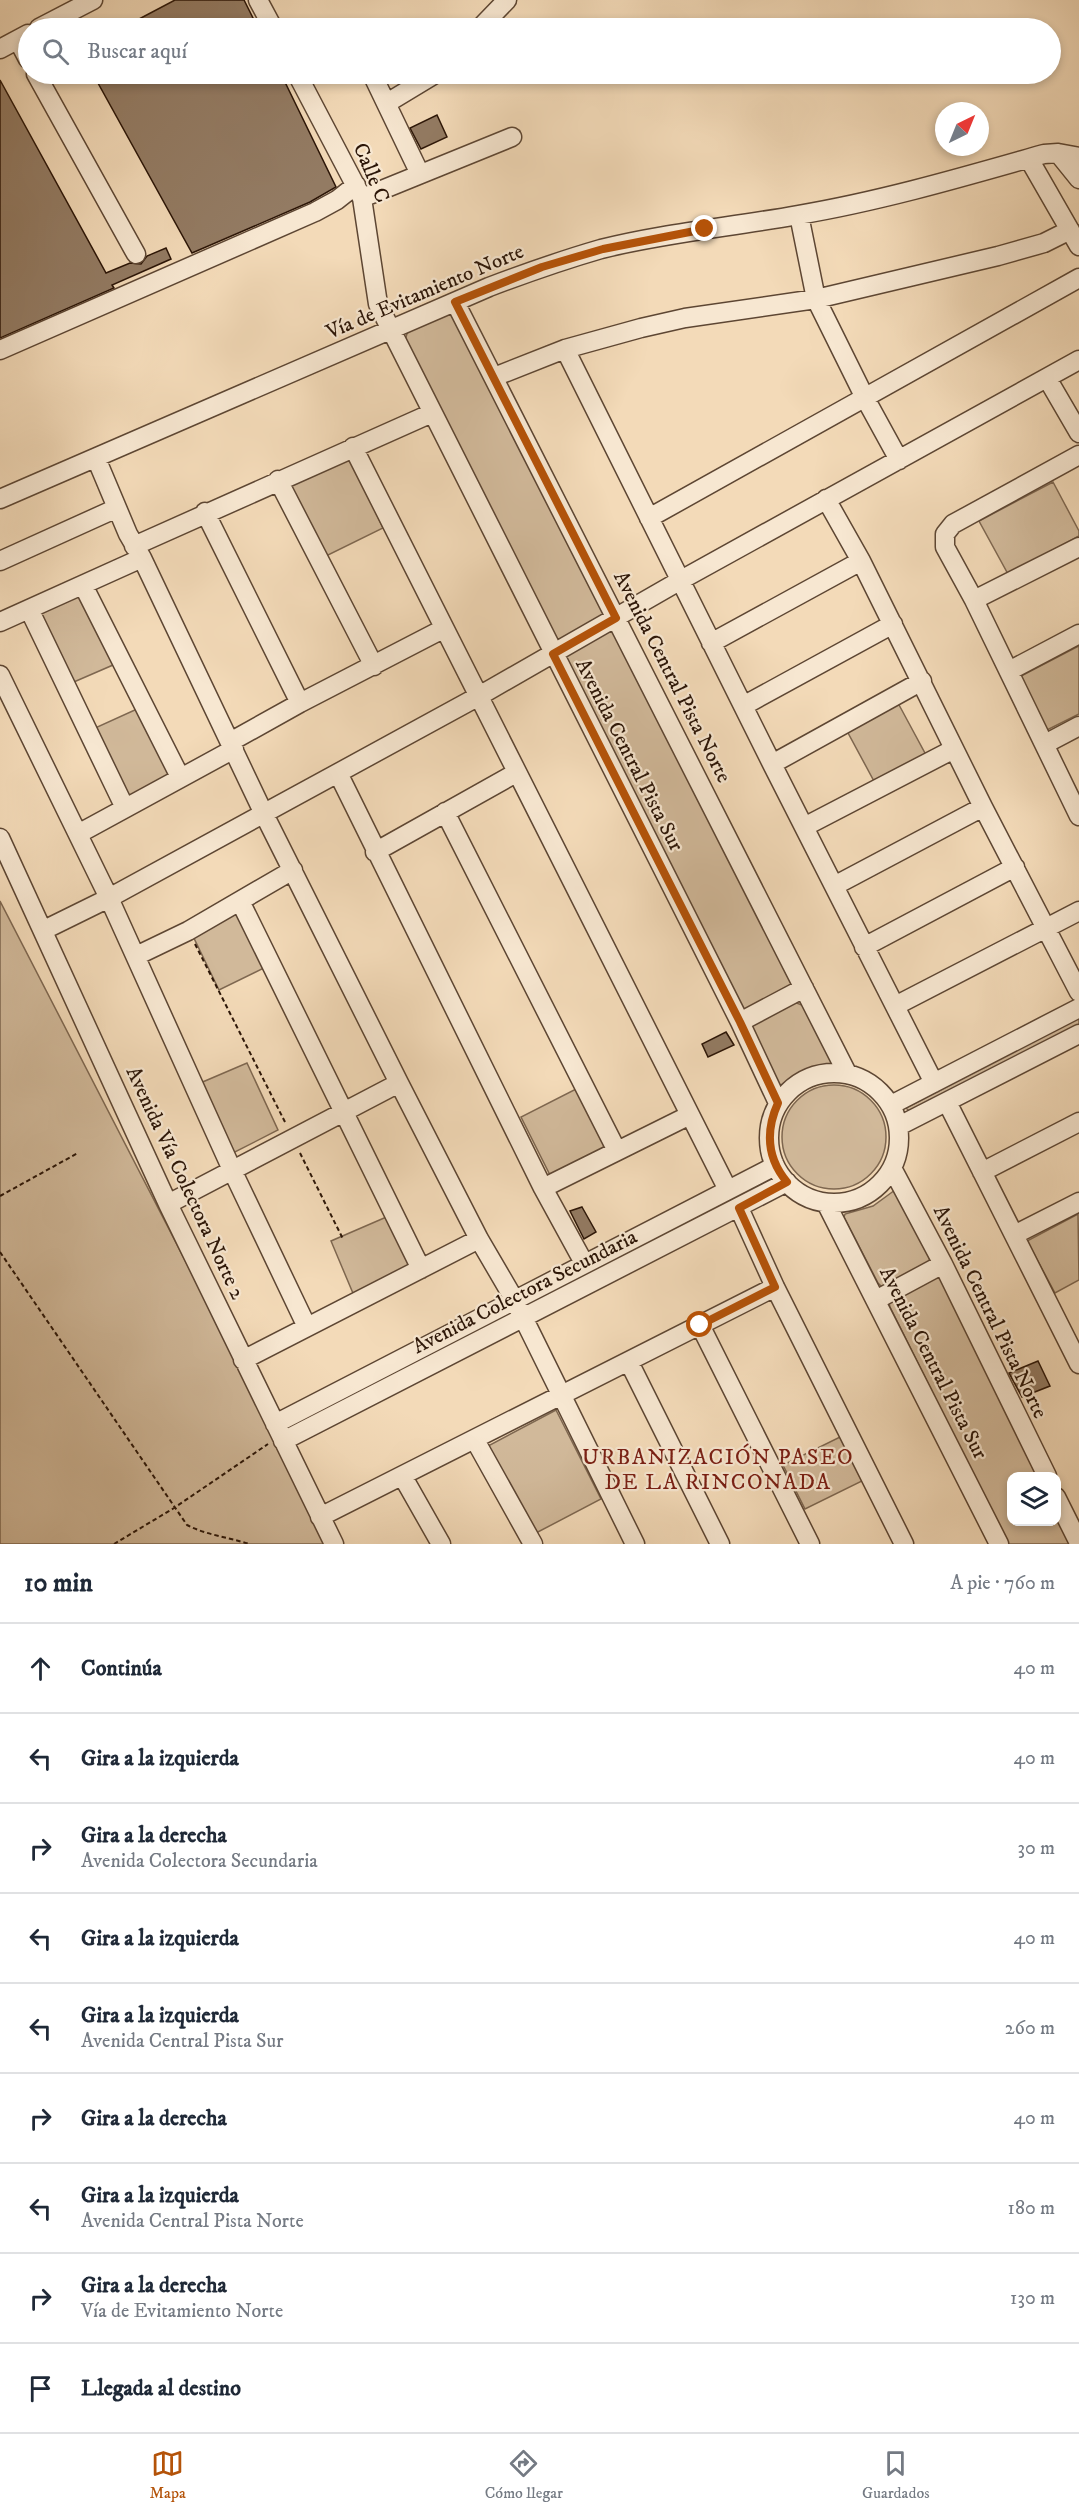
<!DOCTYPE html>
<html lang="es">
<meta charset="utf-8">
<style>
body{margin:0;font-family:"IM FELL DW Pica",serif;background:#f2f2f3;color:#1f2937}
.controls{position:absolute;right:18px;bottom:18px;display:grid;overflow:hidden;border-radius:12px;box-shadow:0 3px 9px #0003}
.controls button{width:54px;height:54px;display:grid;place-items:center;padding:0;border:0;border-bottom:2px solid #e0e1e3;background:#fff;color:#1f2937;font:30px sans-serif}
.compass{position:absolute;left:935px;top:102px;width:54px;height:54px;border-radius:50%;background:#fff;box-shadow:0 3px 9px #0003;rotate:43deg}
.stop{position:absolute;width:18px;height:18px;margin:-14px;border:4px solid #b45309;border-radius:50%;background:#fff}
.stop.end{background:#b45309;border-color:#fff;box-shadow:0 2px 6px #0008}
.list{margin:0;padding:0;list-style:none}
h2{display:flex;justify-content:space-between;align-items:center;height:78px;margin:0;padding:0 24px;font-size:26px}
h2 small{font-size:20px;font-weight:400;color:#747a83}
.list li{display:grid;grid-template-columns:39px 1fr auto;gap:18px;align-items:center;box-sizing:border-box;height:90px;padding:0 24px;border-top:2px solid #e0e1e3}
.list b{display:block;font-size:22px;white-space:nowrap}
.list p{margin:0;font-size:20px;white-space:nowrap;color:#747a83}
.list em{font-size:20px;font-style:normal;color:#747a83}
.icon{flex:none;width:33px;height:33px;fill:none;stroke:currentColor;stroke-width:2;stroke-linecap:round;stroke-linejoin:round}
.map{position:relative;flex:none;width:1079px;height:1544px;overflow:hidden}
.search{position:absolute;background:#fff;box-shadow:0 3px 9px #0003;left:18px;right:18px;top:18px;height:66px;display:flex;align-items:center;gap:15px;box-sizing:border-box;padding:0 21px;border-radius:33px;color:#747a83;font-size:22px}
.sheet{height:888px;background:#fff}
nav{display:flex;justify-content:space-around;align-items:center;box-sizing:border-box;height:84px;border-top:2px solid #e0e1e3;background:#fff;font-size:16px;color:#747a83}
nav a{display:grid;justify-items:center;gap:3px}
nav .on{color:#b45309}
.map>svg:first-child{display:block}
</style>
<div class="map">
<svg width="1079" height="1544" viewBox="0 0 1079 1544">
<rect width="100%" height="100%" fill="#f3dab8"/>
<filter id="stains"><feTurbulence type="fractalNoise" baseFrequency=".00333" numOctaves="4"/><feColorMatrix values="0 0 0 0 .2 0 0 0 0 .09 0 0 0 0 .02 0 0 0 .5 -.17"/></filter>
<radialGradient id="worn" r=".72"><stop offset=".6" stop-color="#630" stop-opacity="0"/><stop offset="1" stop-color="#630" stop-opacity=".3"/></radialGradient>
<!-- green -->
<path fill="#d1b99a" stroke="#7e6750" stroke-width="1.5" d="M444,310L458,317L605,613L600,619L566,640L557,639L405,344C405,322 427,318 444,310Z
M351,458L383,528L324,557L288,488L292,480Z
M1053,482L1079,531V536L1008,574L979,521Z
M75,585L113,665L60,688L23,605Z
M611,630L615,632L792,979V987L745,1010L738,1006L565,663L569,651Z
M1079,646V714L1045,731L1021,676Z
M898,703L926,755L875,783L847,731Z
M137,709L175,780L121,806L84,733Z
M0,901L274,1433L335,1544H0Z
M239,907L268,966L219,990L191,932Z
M794,1002L807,1007L835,1068C811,1069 797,1077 781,1093L751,1025Z
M1079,1017V1025L912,1110L909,1111L906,1108Z
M247,1063L278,1130L229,1155L198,1084Z
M782 1137a52 52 0 1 1 104 0a52 52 0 1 1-104 0Z
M578,1088L611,1148L551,1177L521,1117Z
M895,1190L929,1255L930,1264L882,1287L878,1283L844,1217L845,1214L873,1206Z
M1078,1214L1079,1280L1055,1293L1027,1241Z
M391,1215L417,1267L355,1298L331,1241Z
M938,1277L942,1280L1041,1476H1012V1522H1056L1057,1508L1075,1544H1008L890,1307L889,1303Z
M556,1410L601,1499L536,1533L488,1446Z
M840,1437L862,1481L805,1509L783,1465Z"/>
<!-- building -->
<path fill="#937b63" stroke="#2b1507" stroke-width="1.5" d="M175,0H244L258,28H122Z
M93,74H281L336,187L310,202L192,253Z
M0,80L106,273L130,263L141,264L147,256L166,248L171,259L112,285L114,288L0,338Z
M437,115L447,137L421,149L410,128Z
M726,1032L734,1045L708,1057L702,1044Z
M582,1207L596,1232L584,1239L570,1211Z
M1038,1361L1050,1386L1022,1397L1009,1373Z"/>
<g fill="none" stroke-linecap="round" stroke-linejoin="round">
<!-- minor casing -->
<g stroke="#5d4633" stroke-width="21">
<path id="minor" d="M258,0L273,28
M39,28L93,0
M480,28L507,0
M18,40L28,59
M0,49L28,34
M36,74L136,254
M297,74L362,198L378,304L740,1022L778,1103
M372,74L420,174
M387,103L435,74
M1058,153L1079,179
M1029,159L1079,246
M362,198L512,137
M799,215L816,299L865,398L899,460
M455,302L847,1073
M565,349L772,764L934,1083
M0,350L315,212L337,200L356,185
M494,377L565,349L641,328L685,318L816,299L998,256L1044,243L1070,230
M1047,378L1079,433
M353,447L728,1190
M1079,455L953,524L945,534V547L974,600L1079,816
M96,458L128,534L142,558L263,812L399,1083L479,1239L514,1299L635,1544
M278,480L374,666
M0,499L489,287C526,273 563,260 601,249C665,233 732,227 798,215C881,201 963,177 1044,154L1058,153L1079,157
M826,499L861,561L983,807L1079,992
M205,512L300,703
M649,518L1079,278
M134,546L432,413
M0,561L117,508
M83,585L180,777
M974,600L1079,547
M29,609L125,808
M0,622L142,558
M711,643L861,561
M1009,671L1079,634
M0,675L109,898L233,1172L307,1327
M743,706L893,624
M230,742L300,703L443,629
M1045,744L1079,726
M772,764L922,681
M338,773L543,1188L584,1263
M445,812L617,1151
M804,827L954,749
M78,834L234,749
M0,838L168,1204L334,1544
M375,852L516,773
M834,886L983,807
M240,901L421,1269
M44,930L109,898L479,696L681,580L1079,360
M864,947L1015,867
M136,956L188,931L293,870
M895,1006L1079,911
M740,1022L804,988
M769 1138a65 65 0 1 1 130 0a65 65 0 1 1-130 0Z
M947,1102L1079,1364
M891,1105L1079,1008
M899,1126L1079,1034
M892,1168L943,1264L1047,1476
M982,1172L1079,1122
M543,1188L690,1115
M826,1203L999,1544
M168,1204L399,1083
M739,1208L775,1287L904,1544
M1014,1235L1079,1202
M876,1300L943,1264
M700,1325L810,1544
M243,1360L479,1239
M629,1362L720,1544
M275,1424L769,1169L774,1163
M475,1440L533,1544
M283,1441L787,1182
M403,1477L441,1544
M1056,1497L1079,1543
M320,1517L775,1287"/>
</g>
<!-- path -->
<path stroke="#2b1507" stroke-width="2" stroke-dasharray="4.5 3" stroke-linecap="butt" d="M195,944L286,1124
M300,1153L343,1239
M0,1196L78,1153
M0,1252L187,1525C206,1535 228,1537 249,1544
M114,1544L174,1508L268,1444"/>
<!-- minor -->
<use href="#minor" stroke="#f7e7d1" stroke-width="18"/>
</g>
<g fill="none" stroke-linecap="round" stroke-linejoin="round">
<!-- route -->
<path stroke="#b45309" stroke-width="8" d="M700,1325L775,1287L739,1208L787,1182C767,1158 765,1132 778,1103L740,1022L553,654L616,618L455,302L542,267L603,249L705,229"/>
</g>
<g text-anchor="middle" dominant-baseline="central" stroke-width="4.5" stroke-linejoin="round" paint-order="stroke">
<!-- street labels -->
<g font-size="21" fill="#2b1507" stroke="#f7e7d1">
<text transform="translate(371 173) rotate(67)">Calle C</text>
<text transform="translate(425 292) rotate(-23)">Vía de Evitamiento Norte</text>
<text transform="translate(672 677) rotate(63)">Avenida Central Pista Norte</text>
<text transform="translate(629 755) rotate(63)">Avenida Central Pista Sur</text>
<text transform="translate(185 1183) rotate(65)">Avenida Vía Colectora Norte 2</text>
<text transform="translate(525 1292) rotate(-27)">Avenida Colectora Secundaria</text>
<text transform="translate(990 1312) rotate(64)">Avenida Central Pista Norte</text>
<text transform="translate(933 1363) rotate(63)">Avenida Central Pista Sur</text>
</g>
<!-- neighbourhood labels -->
<g font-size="22" letter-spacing="1.5" fill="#7a1f14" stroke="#f7e7d1">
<text x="718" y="1457">URBANIZACIÓN PASEO<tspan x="718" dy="25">DE LA RINCONADA</tspan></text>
</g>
</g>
<rect width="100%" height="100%" filter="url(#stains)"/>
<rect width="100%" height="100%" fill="url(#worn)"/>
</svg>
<div class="controls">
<button><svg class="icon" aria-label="layers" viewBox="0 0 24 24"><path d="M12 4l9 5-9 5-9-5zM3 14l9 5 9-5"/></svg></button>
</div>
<svg class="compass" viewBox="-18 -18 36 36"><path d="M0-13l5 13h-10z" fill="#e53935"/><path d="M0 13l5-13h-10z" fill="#747a83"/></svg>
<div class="stop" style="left:700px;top:1325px"></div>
<div class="stop end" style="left:705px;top:229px"></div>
<div class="search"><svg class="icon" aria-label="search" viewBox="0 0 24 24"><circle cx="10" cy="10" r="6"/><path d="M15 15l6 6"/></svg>Buscar aquí</div>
</div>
<section class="sheet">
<h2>10 min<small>A pie · 760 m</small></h2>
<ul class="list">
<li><svg class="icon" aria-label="ahead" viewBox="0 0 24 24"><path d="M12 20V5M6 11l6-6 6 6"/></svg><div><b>Continúa</b></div><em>40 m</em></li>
<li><svg class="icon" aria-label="left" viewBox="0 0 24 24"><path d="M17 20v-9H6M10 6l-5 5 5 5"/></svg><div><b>Gira a la izquierda</b></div><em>40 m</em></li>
<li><svg class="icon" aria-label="right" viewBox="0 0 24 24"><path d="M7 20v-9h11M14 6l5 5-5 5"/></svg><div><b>Gira a la derecha</b><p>Avenida Colectora Secundaria</p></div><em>30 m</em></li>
<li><svg class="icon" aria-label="left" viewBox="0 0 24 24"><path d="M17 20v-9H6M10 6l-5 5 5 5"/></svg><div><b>Gira a la izquierda</b></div><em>40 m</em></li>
<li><svg class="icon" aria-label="left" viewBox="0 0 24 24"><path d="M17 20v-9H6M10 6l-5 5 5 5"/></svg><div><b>Gira a la izquierda</b><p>Avenida Central Pista Sur</p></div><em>260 m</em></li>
<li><svg class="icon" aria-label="right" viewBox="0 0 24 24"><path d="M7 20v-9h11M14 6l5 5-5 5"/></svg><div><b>Gira a la derecha</b></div><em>40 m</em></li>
<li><svg class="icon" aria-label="left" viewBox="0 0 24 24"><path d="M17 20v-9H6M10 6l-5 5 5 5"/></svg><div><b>Gira a la izquierda</b><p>Avenida Central Pista Norte</p></div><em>180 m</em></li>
<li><svg class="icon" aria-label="right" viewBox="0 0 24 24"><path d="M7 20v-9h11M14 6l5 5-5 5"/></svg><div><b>Gira a la derecha</b><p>Vía de Evitamiento Norte</p></div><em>130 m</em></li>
<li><svg class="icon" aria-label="arrive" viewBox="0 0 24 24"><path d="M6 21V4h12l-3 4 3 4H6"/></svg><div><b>Llegada al destino</b></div></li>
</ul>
</section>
<nav>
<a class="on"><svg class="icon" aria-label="map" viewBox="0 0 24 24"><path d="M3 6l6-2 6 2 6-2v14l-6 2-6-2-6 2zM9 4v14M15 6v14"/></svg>Mapa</a>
<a><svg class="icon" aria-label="directions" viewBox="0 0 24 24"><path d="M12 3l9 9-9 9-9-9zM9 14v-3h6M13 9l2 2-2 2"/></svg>Cómo llegar</a>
<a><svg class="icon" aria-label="saved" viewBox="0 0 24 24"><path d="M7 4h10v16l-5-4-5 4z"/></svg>Guardados</a>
</nav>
